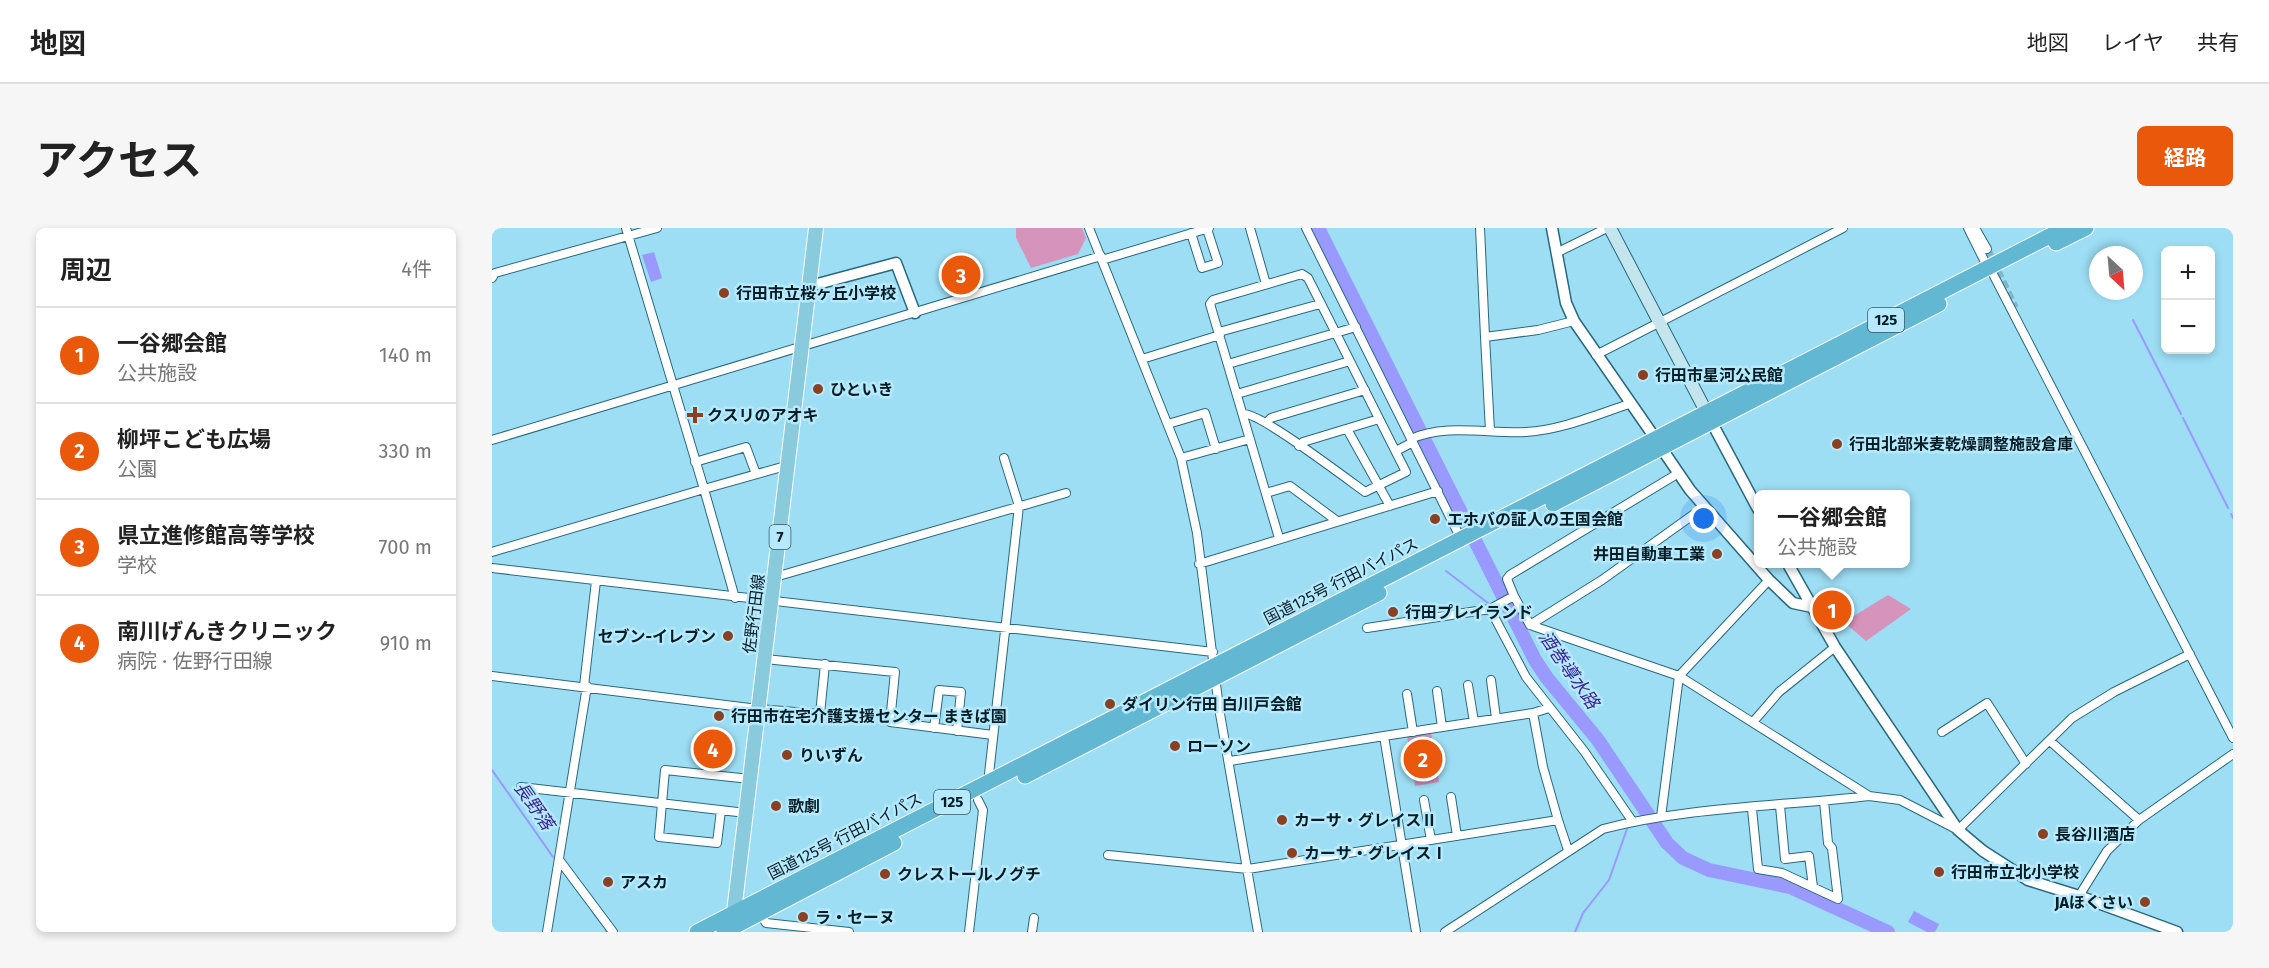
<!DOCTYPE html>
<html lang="ja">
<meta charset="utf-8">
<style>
body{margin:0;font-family:"Fira Sans","Noto Sans JP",sans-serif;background:#f6f6f6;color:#222}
.controls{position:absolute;right:18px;top:18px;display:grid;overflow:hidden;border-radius:9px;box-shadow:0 3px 9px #0003}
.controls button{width:54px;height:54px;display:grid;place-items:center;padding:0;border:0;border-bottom:2px solid #e0e0e0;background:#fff;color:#222;font:30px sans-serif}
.compass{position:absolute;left:1597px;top:18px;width:54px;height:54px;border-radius:50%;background:#fff;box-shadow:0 3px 9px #0003;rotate:154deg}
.you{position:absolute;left:1212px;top:291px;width:21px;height:21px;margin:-15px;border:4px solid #fff;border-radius:50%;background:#1a73e8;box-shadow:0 0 0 9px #1a73e833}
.badge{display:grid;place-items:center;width:39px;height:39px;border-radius:50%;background:#ea580c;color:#fff;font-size:20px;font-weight:700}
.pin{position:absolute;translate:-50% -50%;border:3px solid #fff;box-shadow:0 2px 6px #0006}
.popup{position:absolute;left:1262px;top:262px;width:156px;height:78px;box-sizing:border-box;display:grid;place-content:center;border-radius:9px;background:#fff;filter:drop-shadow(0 2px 4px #0005);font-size:20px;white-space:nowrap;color:#767676}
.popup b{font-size:22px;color:#222}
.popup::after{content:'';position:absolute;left:50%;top:100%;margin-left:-12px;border:12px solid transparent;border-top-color:#fff}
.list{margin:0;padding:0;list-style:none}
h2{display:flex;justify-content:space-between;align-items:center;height:78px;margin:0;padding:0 24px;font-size:26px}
h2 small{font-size:20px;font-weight:400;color:#767676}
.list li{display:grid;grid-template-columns:39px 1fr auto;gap:18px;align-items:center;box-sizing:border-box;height:96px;padding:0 24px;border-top:2px solid #e0e0e0}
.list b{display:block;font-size:22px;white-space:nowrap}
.list p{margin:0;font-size:20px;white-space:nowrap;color:#767676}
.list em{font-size:20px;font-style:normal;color:#767676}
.map{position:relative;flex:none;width:1741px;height:704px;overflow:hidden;border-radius:9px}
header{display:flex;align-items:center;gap:36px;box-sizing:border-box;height:84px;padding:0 30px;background:#fff;border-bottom:2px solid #e0e0e0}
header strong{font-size:28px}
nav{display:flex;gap:33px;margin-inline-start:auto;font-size:21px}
.intro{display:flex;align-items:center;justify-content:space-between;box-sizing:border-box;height:144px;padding:0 36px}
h1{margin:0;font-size:42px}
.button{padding:15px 27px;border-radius:9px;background:#ea580c;color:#fff;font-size:21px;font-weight:700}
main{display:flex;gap:36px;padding:0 36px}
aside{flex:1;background:#fff;border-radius:9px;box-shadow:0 3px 9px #0003}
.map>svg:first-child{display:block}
</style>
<header>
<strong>地図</strong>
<nav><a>地図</a><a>レイヤ</a><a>共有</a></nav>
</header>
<div class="intro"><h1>アクセス</h1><a class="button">経路</a></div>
<main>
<aside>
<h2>周辺<small>4件</small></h2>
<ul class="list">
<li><span class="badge">1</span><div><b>一谷郷会館</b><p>公共施設</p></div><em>140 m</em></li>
<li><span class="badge">2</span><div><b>柳坪こども広場</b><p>公園</p></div><em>330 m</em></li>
<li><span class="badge">3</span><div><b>県立進修館高等学校</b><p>学校</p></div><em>700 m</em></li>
<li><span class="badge">4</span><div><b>南川げんきクリニック</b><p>病院 · 佐野行田線</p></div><em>910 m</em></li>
</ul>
</aside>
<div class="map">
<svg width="1741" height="704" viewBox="0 0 1741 704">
<rect width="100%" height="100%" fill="#9ddef5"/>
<!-- green -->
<path fill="#d693bc" d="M524,0H590L594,10L586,26L539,40L524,10Z
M1396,367L1419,381L1374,413L1352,394Z
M939,504L947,554L923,558L915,508Z"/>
<!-- water -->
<path fill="#9999fe" d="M162,24L170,50L159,54L150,27Z
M1422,683L1447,696L1443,704H1435L1416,694Z"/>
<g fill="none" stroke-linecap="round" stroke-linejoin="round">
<!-- stream -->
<path stroke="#9999fe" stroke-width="2" d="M1641,92L1689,186
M1691,190L1736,280
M1739,286L1741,290
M954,343L996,375
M0,542L61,629
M100,683L109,695
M114,703L115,704
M1083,704L1091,685L1117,652L1136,598"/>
<!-- river -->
<path stroke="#9999fe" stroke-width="14" d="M826,0L1043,432L1055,450L1106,512L1175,615L1191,630L1217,642L1298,659L1396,704"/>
<!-- minor-tunnel -->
<path stroke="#7eb7cc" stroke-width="8" stroke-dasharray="8 4" stroke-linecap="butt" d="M1495,21L1523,80"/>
<!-- minor casing -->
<g stroke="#28697e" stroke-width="10">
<path id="minor" d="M134,0L212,261L297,237
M597,0L689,230L705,305L727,480L766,704
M758,0L774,56
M814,0L969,311
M988,0L993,109
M1476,0L1496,40
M1483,0L1495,21
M699,5L710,40L726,35L715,1
M1064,25L1115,0
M610,32L717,0
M1502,48L1741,510
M0,50L3,45L165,0
M727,104L828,76
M1104,127L1351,0
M650,131L728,107
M736,136L864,99
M745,166L858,133
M751,186C766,183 855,251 873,264L914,244L816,50L810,46L721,72L718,76L787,310
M774,195L779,190L873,162
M676,196L713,185L724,221
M855,201L898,278
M998,203L993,109L1046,102L1082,93
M919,211C953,195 997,206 1034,204C1069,202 1104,187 1137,176
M0,212L609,28
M807,218L811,214L887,191
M904,223L921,214
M689,230L758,211
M203,234L254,219L264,246
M774,265L798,258L845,293
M0,324L212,261L243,370
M707,336L946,263
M0,340L721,424
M283,349L574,265
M1022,368L1015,351L1018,347L1185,246
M998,381L1022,368L1038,397L1110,352L1212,279
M1038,397L1187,448L1377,568
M875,400L998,381L1034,449L1092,523L1141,594
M273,431L403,444L398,494L501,507
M0,448L266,481L328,486L333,436
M999,452L1004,490
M976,457L982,494
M92,458L104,353
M945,463L950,499
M915,466L921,504
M1041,485L1051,539L1066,592
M1261,494L1287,464L1343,419
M442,500L447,462L469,464L465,503
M1450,504L1495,475L1534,536
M892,508L1041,485L1057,480
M1558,513L1647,592
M738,533L892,508L924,704
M496,555L527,278L512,230
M29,559L254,585
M959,569L965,608
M932,572L939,612
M1288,578L1293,631L1317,628L1321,659
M1260,581L1266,641L1290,645L1346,671L1340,620L1336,615L1332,573
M229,582L225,615L167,609L173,542L258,551
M1169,589L1187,448L1277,352
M616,627L756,641L1066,592L1076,622
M68,633L121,704
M1587,668L1615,623L1647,592L1741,526
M268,685L274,695L357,704
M55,704L95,458
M477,704L491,582L486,572
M540,704L542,690
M953,704L1111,601C1194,579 1291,578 1377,568L1408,572L1466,602L1580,490L1622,464L1698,426"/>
</g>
<!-- tertiary casing -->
<g stroke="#28697e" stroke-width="13">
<path id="tertiary" d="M1060,0L1074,75L1082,93L1163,210
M318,58L404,35L423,85
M1220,195L1266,281
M1170,221L1198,262L1277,352L1301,375L1320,379
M1296,336L1343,419L1466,602L1491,623L1536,652L1587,668L1685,704"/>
</g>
<!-- secondary casing -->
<g stroke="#28697e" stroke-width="14">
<path id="secondary" d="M1118,0L1218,191"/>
</g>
<!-- primary casing -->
<g stroke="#fff" stroke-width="16">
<path id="primary" d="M241,692L324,0"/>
</g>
<!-- trunk casing -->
<g stroke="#fff" stroke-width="17">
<path id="trunk" d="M1564,15L1594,0
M1061,276L1447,76
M533,548L887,365
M205,704L1573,0
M232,704L402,615"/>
</g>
<!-- minor -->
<use href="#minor" stroke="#fff" stroke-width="8"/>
<!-- tertiary -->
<use href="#tertiary" stroke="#fff" stroke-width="10"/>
<!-- secondary -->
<use href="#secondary" stroke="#c4e4ee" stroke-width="12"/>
<!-- primary -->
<use href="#primary" stroke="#89cadd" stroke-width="14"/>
<!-- trunk -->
<use href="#trunk" stroke="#62b8d2" stroke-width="15"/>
</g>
<!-- markers -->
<g fill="#8a4123" stroke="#b6e9fc" stroke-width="2">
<circle cx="232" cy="65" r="6"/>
<circle cx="1151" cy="147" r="6"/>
<circle cx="326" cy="161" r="6"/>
<path d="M200 178h6v6h6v6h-6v6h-6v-6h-6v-6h6z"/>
<circle cx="1345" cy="216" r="6"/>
<circle cx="943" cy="291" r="6"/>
<circle cx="1225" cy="326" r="6"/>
<circle cx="901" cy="384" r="6"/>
<circle cx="236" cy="408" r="6"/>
<circle cx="618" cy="476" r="6"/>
<circle cx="227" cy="488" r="6"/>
<circle cx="683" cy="518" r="6"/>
<circle cx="295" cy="527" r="6"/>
<circle cx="284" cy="578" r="6"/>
<circle cx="790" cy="592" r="6"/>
<circle cx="1551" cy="606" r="6"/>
<circle cx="800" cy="625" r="6"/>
<circle cx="1447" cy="644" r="6"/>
<circle cx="393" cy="646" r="6"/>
<circle cx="116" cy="654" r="6"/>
<circle cx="1653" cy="674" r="6"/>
<circle cx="311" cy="689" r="6"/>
</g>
<g text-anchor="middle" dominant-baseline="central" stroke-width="5" stroke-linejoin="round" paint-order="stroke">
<!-- shield labels -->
<g fill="#b6e9fc" stroke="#395a66" stroke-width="1.5">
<rect x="1376" y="80" width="36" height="24" rx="4.5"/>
<rect x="277.5" y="297" width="21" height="24" rx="4.5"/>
<rect x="442" y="562" width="36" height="24" rx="4.5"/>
</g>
<g font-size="15" font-weight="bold" fill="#031d26">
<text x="1394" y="92">125</text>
<text x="288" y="309">7</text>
<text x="460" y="574">125</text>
</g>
<!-- poi labels -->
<g font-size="16" font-weight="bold" fill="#031d26" stroke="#b6e9fc" text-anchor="start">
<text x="244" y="65">行田市立桜ヶ丘小学校</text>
<text x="1163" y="147">行田市星河公民館</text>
<text x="338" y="161">ひといき</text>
<text x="215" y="187">クスリのアオキ</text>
<text x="1357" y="216">行田北部米麦乾燥調整施設倉庫</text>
<text x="955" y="291">エホバの証人の王国会館</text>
<text x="1213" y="326" text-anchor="end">井田自動車工業</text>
<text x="913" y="384">行田プレイランド</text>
<text x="224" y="408" text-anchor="end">セブン-イレブン</text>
<text x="630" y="476">ダイリン行田 白川戸会館</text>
<text x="239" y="488">行田市在宅介護支援センター まきば園</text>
<text x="695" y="518">ローソン</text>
<text x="307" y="527">りいずん</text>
<text x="296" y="578">歌劇</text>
<text x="802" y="592">カーサ・グレイスⅡ</text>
<text x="1563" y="606">長谷川酒店</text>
<text x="812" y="625">カーサ・グレイスⅠ</text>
<text x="1459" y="644">行田市立北小学校</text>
<text x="405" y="646">クレストールノグチ</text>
<text x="128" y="654">アスカ</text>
<text x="1641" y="674" text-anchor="end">JAほくさい</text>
<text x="323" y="689">ラ・セーヌ</text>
</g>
<!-- street labels -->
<g font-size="16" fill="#031d26" stroke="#b6e9fc">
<text transform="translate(849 353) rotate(-27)">国道125号 行田バイパス</text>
<text transform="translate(262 386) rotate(-83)">佐野行田線</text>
<text transform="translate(353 608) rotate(-27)">国道125号 行田バイパス</text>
</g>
<!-- water labels -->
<g font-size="18" font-style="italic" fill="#3b279a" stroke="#b6e9fc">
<text transform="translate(1077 442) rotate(55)">酒巻導水路</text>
<text transform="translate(42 578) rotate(55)">長野落</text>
</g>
</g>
</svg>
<div class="controls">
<button>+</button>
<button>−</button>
</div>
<svg class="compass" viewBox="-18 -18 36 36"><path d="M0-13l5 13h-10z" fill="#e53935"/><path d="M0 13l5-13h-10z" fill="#767676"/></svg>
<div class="you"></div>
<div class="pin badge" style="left:1340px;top:382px">1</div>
<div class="popup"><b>一谷郷会館</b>公共施設</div>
<div class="pin badge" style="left:931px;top:531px">2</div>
<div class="pin badge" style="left:469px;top:47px">3</div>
<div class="pin badge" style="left:221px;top:521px">4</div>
</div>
</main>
